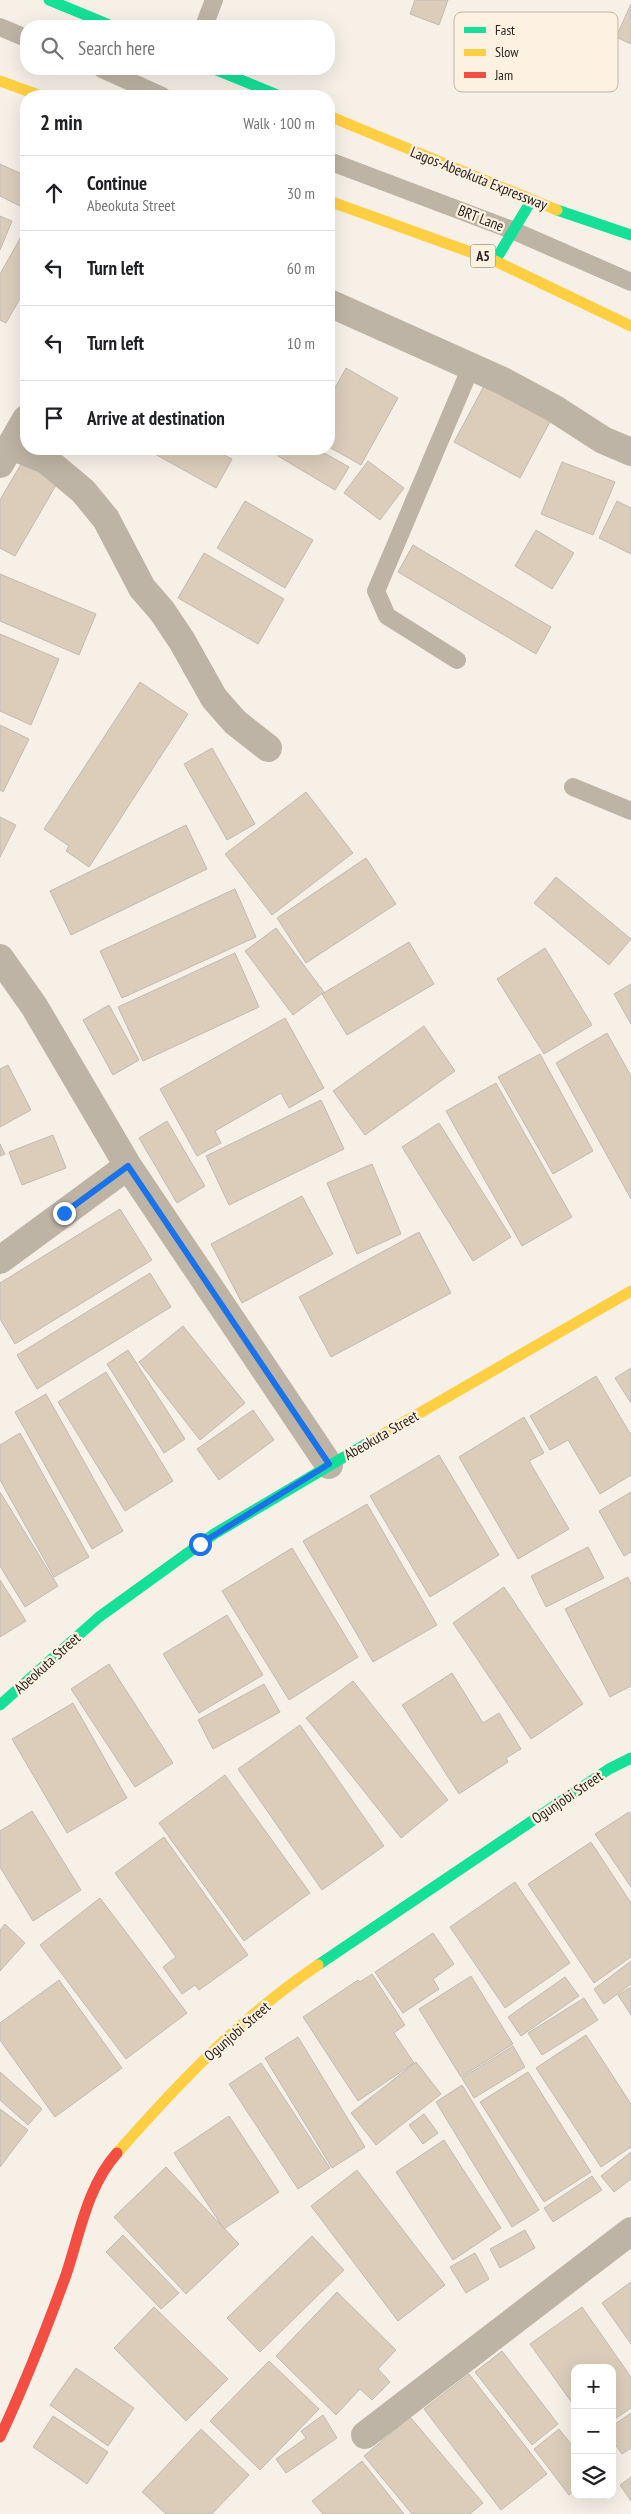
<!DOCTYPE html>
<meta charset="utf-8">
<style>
body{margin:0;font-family:"PT Sans Narrow",sans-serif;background:#f2f2f2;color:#202124}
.controls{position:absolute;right:15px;bottom:15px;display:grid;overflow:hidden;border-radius:10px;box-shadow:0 5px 20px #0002}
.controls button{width:45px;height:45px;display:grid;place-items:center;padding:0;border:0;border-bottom:1px solid #e0e0e0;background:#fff;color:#202124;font:25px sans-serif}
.stop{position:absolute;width:15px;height:15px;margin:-11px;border:4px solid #1a73e8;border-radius:50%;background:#fff}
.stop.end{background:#1a73e8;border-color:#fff;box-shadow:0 1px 5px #0008}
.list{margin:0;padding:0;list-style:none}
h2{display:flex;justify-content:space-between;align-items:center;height:65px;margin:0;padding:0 20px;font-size:21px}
h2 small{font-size:16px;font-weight:400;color:#757577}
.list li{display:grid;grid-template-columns:32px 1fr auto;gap:15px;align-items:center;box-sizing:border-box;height:75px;padding:0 20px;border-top:1px solid #e0e0e0}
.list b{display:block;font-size:19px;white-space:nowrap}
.list p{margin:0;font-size:16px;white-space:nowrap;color:#757577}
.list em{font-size:16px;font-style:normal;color:#757577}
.icon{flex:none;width:28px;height:28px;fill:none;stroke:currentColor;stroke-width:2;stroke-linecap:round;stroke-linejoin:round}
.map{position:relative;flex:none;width:631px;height:2514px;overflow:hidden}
.search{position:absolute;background:#fff;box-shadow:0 5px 20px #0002;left:20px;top:20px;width:315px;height:55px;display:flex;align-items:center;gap:12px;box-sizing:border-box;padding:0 18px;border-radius:20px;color:#757577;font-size:19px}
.panel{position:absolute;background:#fff;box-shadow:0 5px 20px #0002;left:20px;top:90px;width:315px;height:365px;border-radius:20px}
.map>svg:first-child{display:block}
</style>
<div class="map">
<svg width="631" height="2514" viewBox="0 0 631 2514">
<rect width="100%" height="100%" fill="#f7f0e7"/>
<!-- building -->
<path fill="#dbcdba" stroke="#c0bbb4" d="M415,0H448L439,25L410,14Z
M631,4V44L616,37Z
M0,164L26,176V209L0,196Z
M0,216L12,221L0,250Z
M26,228V288L6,323L0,320V274Z
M346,368L398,398L361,465L329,447V399Z
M486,382L552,418L520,478L454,442Z
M146,449H213L232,459L216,488Z
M283,449H317L349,467L335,490L278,456Z
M24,459L59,480L15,556L0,548V500Z
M368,461L404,488L380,520L344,493Z
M562,462L615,482L593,535L541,514Z
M245,501L313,540L285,588L217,548Z
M617,501L631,508V554L599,538Z
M536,530L574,553L552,589L515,566Z
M413,545L551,627L536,654L398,572Z
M204,553L284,599L258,644L178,598Z
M0,574L96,614L79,655L0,621Z
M0,634L59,659L31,725L0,711Z
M140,682L188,714L89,867L66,851L69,846L44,829Z
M0,725L29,739L3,792L0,790Z
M212,748L255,824L227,840L184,764Z
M306,792L353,853L272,915L225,854Z
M0,817L16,825L0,857Z
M186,825L207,869L71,935L50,891Z
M366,858L396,904L306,963L277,918Z
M556,877L631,939L609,965L534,903Z
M235,889L256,937L122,998L100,951Z
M276,928L324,992L293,1015L245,951Z
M409,942L434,984L347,1035L322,994Z
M545,948L592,1025L544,1054L497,979Z
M235,953L259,1007L143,1061L118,1007Z
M631,984V1024L614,994Z
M109,1005L139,1060L113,1075L83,1020Z
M285,1018L324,1088L289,1108L281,1093L215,1131L221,1143L197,1156L160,1089Z
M424,1026L455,1071L365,1135L333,1091Z
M607,1033L631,1076V1199L556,1063Z
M540,1054L593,1151L553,1174L498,1077Z
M8,1065L31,1110L0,1127V1069Z
M496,1083L572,1217L522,1246L446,1111Z
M321,1100L344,1149L229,1205L206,1156Z
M167,1121L205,1186L177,1203L139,1138Z
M439,1123L511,1237L473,1261L402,1147Z
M53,1135L66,1168L22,1185L9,1152Z
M0,1144L5,1154L0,1156Z
M372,1164L401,1234L357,1254L327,1183Z
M302,1196L333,1254L242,1303L211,1244Z
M120,1209L152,1260L15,1344L0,1319V1283Z
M419,1232L451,1293L331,1357L299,1297Z
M150,1273L171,1307L37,1389L17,1355Z
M183,1326L245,1403L200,1440L139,1362Z
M128,1350L185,1439L164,1453L107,1364Z
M631,1368V1403L615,1378Z
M106,1372L173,1481L125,1511L58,1402Z
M596,1376L631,1435V1475L600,1494L568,1440L550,1450L530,1416Z
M46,1394L123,1531L92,1549L15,1412Z
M253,1410L274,1440L219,1480L197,1449Z
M524,1417L544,1453L529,1461L569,1529L518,1559L459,1457Z
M20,1433L89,1557L54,1577L0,1480V1445Z
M439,1455L499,1555L430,1597L370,1496Z
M0,1492L58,1586L25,1607L0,1566Z
M631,1492V1552L624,1556L599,1511Z
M367,1504L437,1625L373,1662L303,1541Z
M588,1547L604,1578L546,1607L531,1576Z
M292,1548L358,1657L289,1700L222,1591Z
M628,1577L631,1584V1686L610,1697L565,1609Z
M0,1580L26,1621L0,1637Z
M504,1587L583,1704L531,1739L453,1623Z
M227,1615L263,1675L199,1713L163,1654Z
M109,1664L173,1763L135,1787L71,1689Z
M452,1673L483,1723L499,1713L521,1749L506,1758L508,1762L459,1794L402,1705Z
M353,1681L448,1800L401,1838L306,1718Z
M264,1684L280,1712L213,1749L198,1720Z
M73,1703L127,1798L67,1833L12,1739Z
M300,1725L384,1846L322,1890L238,1769Z
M225,1775L310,1893L244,1941L159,1823Z
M32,1811L81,1890L33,1921L0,1867V1831Z
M629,1812L631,1815V1887L595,1834Z
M164,1837L248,1955L199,1990L195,1985L182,1994L163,1967L176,1957L115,1873Z
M591,1842L631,1903V1957L594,1983L528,1884Z
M515,1882L570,1963L505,2008L450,1927Z
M100,1898L187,2013L126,2059L40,1945Z
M5,1924L25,1943L0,1971V1930Z
M433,1933L454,1964L433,1979L439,1989L403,2013L375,1972Z
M631,1961V1984L604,2004L594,1989Z
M372,1974L405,2025L394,2033L414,2063L358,2101L303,2017L358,1980L360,1982Z
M471,1976L513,2044L461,2077L419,2009Z
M565,1977L579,1996L521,2036L508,2017Z
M59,1980L122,2068L55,2117L0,2040V2023Z
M631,1987V2015L618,1995Z
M584,1998L598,2020L542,2055L528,2033Z
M586,2035L631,2104V2147L601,2167L536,2068Z
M298,2037L365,2147L332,2168L265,2058Z
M513,2046L525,2067L474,2098L462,2078Z
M416,2062L441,2094L376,2145L351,2113Z
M261,2063L330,2168L298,2189L229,2084Z
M0,2072L42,2109L28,2125L0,2100Z
M528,2072L591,2172L544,2202L480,2102Z
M462,2085L539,2210L512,2227L436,2102Z
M0,2109L28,2130L0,2167Z
M424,2114L438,2133L423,2144L409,2125Z
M229,2116L279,2192L224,2229L174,2153Z
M444,2140L501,2228L453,2260L396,2172Z
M631,2152V2179L614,2192L601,2176Z
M166,2167L239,2244L186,2294L114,2217Z
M357,2170L445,2285L398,2321L311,2206Z
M592,2176L602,2190L553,2222L544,2208Z
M525,2230L535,2248L500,2268L490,2249Z
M123,2235L179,2293L161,2309L106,2252Z
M312,2236L344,2270L260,2352L227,2318Z
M475,2253L489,2279L466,2293L450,2267Z
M631,2282V2344L602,2303Z
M337,2292L396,2350L378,2369L390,2382L372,2400L360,2389L336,2415L276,2356Z
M154,2307L228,2379L186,2421L114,2348Z
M582,2307L631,2377V2408L612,2421V2368H575V2407L530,2344Z
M502,2351L558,2424L532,2445L475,2372Z
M269,2361L319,2409L260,2470L210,2421Z
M76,2368L134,2408L108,2446L50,2405Z
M469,2374L547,2474L501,2510L424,2409Z
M631,2413V2448L622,2454L612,2440V2426Z
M323,2415L337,2438L286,2473L276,2459L306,2438L301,2431Z
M53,2416L108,2452L87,2484L33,2447Z
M410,2417L483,2503L470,2514H412L364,2456Z
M201,2429L249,2475L212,2514H166L142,2492Z
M559,2429L575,2449V2490L569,2495L534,2449Z
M362,2461L404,2514H323L312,2501Z
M631,2477V2501L620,2485Z"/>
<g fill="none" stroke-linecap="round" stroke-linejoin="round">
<!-- lane -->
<path stroke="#beb4a5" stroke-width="18" d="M204,26L214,0
M0,27L26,38
M102,69L162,96
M329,161L512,230L631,282
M457,660L387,616L376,591L471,367
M573,787L631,811"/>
<!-- street -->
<path stroke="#beb4a5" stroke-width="28" d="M329,303L503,381L555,409L603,440L631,452
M11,446L46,460L83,491L106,519L142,588L162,611L182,641L214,698L235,722L268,748
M0,464L26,419
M0,958L34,1006L128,1166L329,1465
M0,1260L128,1166
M365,2435L631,2231"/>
<!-- fast -->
<path stroke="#16e098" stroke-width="11" d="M49,0L112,26
M214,69L280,96
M557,210L631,235
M495,261L531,201
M0,1705L99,1617L214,1534L371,1441
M318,1965L609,1769L631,1758"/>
<!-- slow -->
<path stroke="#ffcf43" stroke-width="11" d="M0,81L41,96
M329,116L557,210
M329,201L495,261L631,326
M371,1441L631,1291
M117,2153C177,2085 242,2016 318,1965"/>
<!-- jam -->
<path stroke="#f24e42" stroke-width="11" d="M0,2437C25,2384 46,2330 66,2275C80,2233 87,2187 117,2153"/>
</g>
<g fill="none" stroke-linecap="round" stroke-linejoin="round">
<!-- route -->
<path stroke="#1a73e8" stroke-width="6" d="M64,1213L128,1166L329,1464L200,1544"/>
</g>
<g text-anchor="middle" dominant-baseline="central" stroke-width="4.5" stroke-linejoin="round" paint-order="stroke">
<!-- shield labels -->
<rect fill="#fdf1e1" stroke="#69625a" stroke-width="1" x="470.5" y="244.5" width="25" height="23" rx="4"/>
<g font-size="14" font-weight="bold" fill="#2a2520">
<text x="483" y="256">A5</text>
</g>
<!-- street labels -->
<g font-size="15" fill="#2a2520" stroke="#fdf1e1">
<text transform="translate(479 178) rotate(22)">Lagos-Abeokuta Expressway</text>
<text transform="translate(481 218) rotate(21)">BRT Lane</text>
<text transform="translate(381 1435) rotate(-30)">Abeokuta Street</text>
<text transform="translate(47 1663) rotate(-42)">Abeokuta Street</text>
<text transform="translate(567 1797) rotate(-34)">Ogunjobi Street</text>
<text transform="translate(237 2031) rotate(-41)">Ogunjobi Street</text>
</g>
</g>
<!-- legend -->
<rect x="454" y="12" width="164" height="80" rx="8" fill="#fdf1e1" stroke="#beb4a7" stroke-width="1"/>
<rect x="464" y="27" width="22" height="6" fill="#16e098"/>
<rect x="464" y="49" width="22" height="7" fill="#ffcf43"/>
<rect x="464" y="72" width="22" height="6" fill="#f24e42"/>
<g font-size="14" fill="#2a2520">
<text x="495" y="35">Fast</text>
<text x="495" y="57">Slow</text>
<text x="495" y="80">Jam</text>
</g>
</svg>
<div class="controls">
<button>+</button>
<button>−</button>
<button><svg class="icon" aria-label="layers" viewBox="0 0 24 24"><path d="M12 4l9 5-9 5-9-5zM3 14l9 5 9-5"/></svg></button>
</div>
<div class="stop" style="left:200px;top:1544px"></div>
<div class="stop end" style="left:64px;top:1213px"></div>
<div class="search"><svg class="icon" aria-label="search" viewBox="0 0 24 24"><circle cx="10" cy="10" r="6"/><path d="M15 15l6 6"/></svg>Search here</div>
<section class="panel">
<h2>2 min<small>Walk · 100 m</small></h2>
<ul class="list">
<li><svg class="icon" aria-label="ahead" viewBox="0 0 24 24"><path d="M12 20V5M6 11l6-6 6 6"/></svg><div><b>Continue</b><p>Abeokuta Street</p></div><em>30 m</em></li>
<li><svg class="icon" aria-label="left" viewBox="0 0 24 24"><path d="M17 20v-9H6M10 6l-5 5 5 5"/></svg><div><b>Turn left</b></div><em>60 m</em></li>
<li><svg class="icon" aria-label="left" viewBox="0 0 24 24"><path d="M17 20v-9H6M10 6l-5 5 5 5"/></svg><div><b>Turn left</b></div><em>10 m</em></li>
<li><svg class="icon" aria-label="arrive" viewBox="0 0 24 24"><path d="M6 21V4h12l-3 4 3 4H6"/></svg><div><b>Arrive at destination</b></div></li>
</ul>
</section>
</div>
